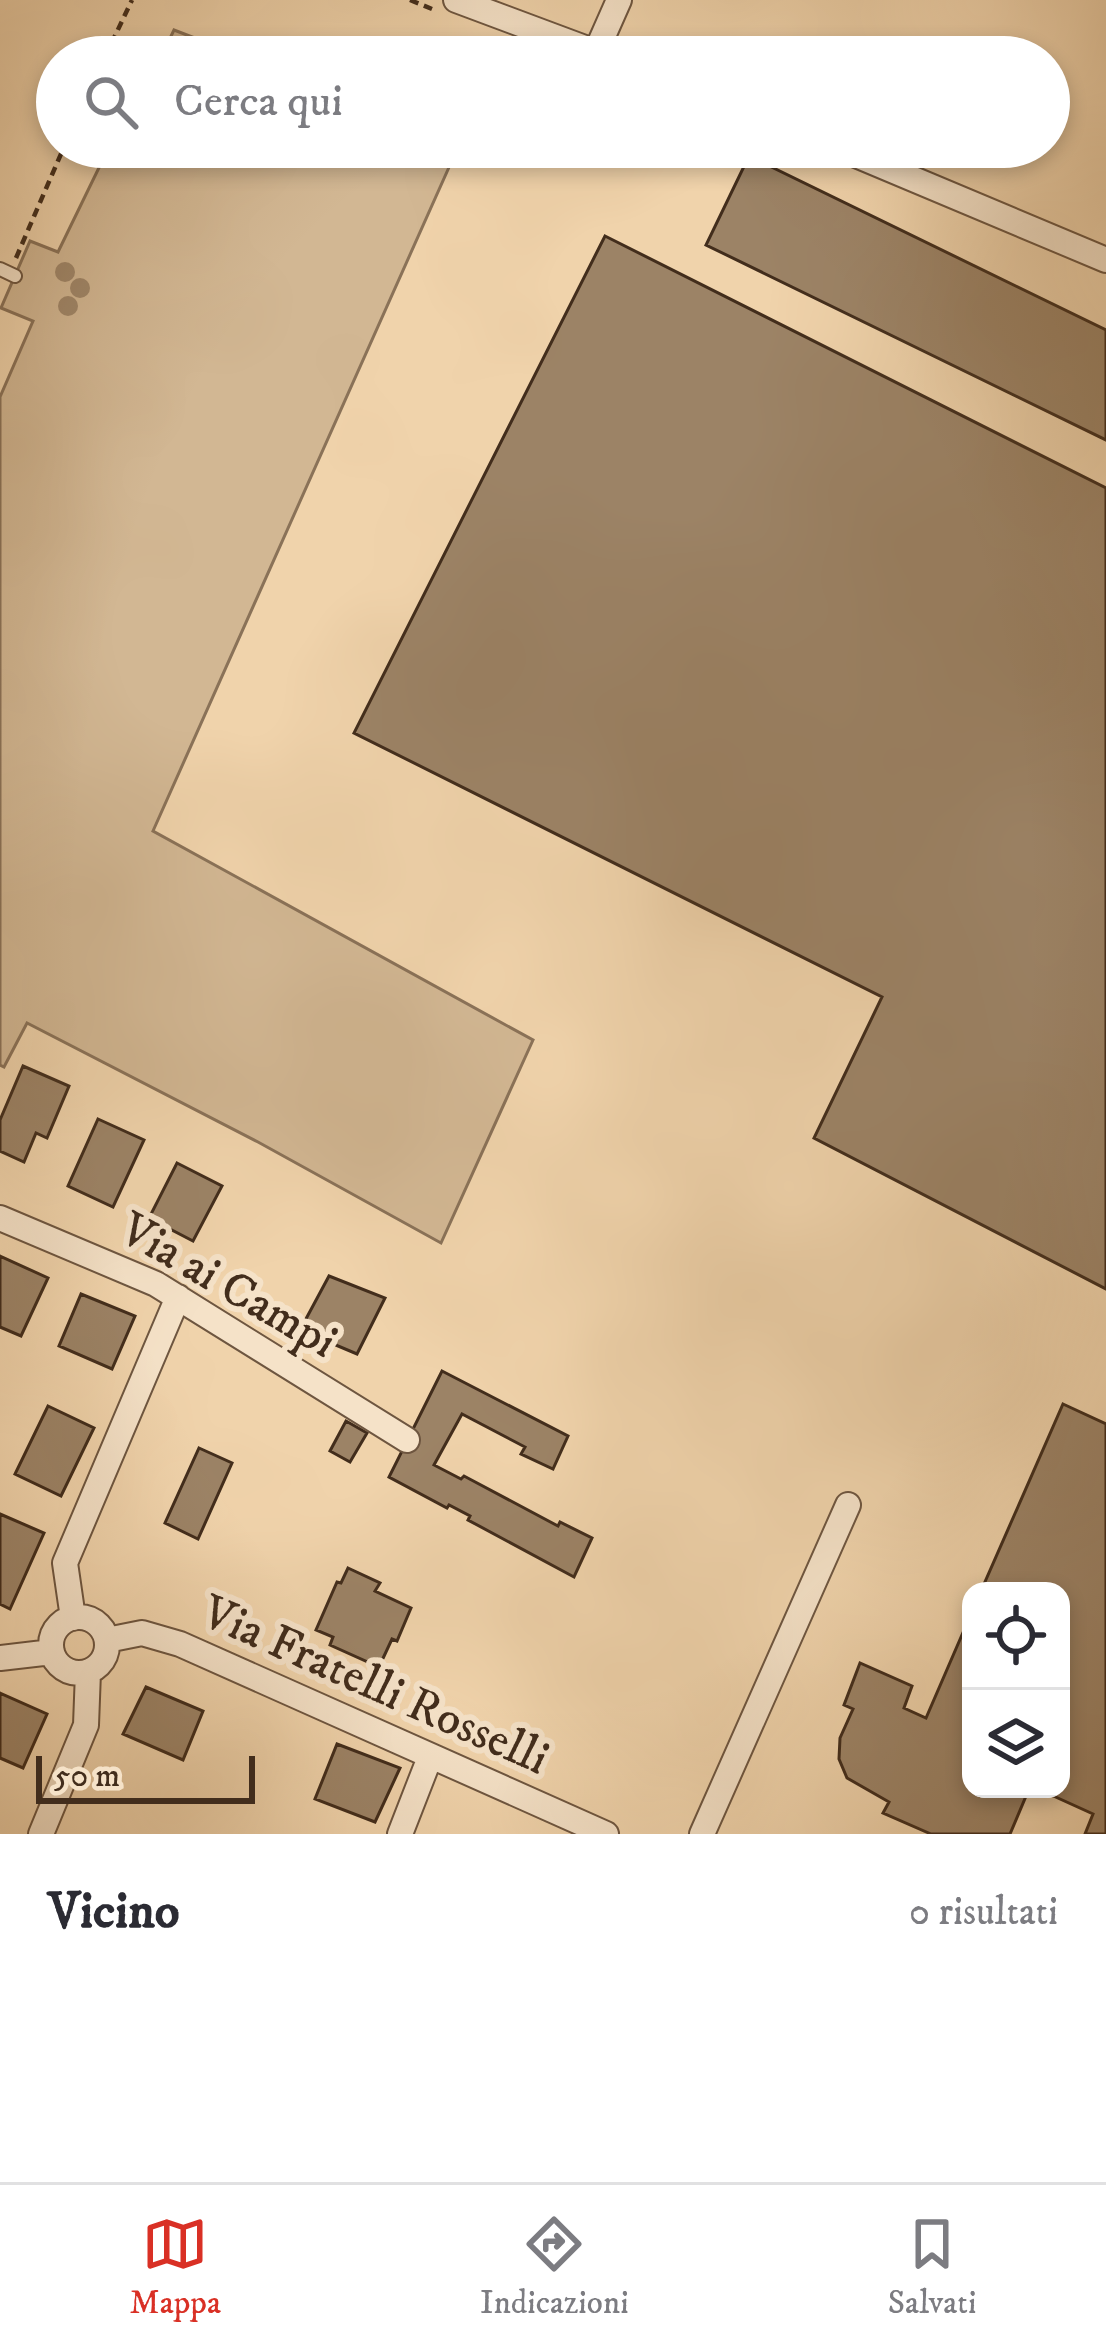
<!DOCTYPE html>
<html lang="it">
<style>
body{margin:0;font-family:"IM FELL DW Pica",serif;background:#f7f7f7;color:#2b2b33}
.controls{position:absolute;right:36px;bottom:36px;display:grid;overflow:hidden;border-radius:24px;box-shadow:0 6px 18px #0003}
.controls button{width:108px;height:108px;display:grid;place-items:center;padding:0;border:0;border-bottom:3px solid #e1e1e2;background:#fff;color:#2b2b33;font:60px sans-serif}
.scale{position:absolute;left:36px;bottom:30px;width:219px;box-sizing:border-box;padding-left:12px;border:6px solid #422d1c;border-top:0;font-size:33px;line-height:42px;white-space:nowrap;color:#422d1c;-webkit-text-stroke:9px #f5e2c8;paint-order:stroke}
.list{margin:0;padding:0;list-style:none}
h2{display:flex;justify-content:space-between;align-items:center;height:156px;margin:0;padding:0 48px;font-size:51px}
h2 small{font-size:39px;font-weight:400;color:#7c7c81}
.icon{flex:none;width:66px;height:66px;fill:none;stroke:currentColor;stroke-width:2;stroke-linecap:round;stroke-linejoin:round}
.map{position:relative;flex:none;width:1106px;height:1834px;overflow:hidden}
.search{position:absolute;background:#fff;box-shadow:0 6px 18px #0003;left:36px;right:36px;top:36px;height:132px;display:flex;align-items:center;gap:30px;box-sizing:border-box;padding:0 42px;border-radius:66px;color:#7c7c81;font-size:45px}
.sheet{height:348px;background:#fff}
nav{display:flex;justify-content:space-around;align-items:center;box-sizing:border-box;height:168px;border-top:3px solid #e1e1e2;background:#fff;font-size:33px;color:#7c7c81}
nav a{display:grid;justify-items:center;gap:6px}
nav .on{color:#d93025}
.map>svg:first-child{display:block}
</style>
<div class="map">
<svg width="1106" height="1834" viewBox="0 0 1106 1834">
<rect width="100%" height="100%" fill="#f0d3ab"/>
<filter id="stains"><feTurbulence type="fractalNoise" baseFrequency=".00167" numOctaves="4"/><feColorMatrix values="0 0 0 0 .2 0 0 0 0 .09 0 0 0 0 .02 0 0 0 .5 -.17"/></filter>
<radialGradient id="worn" r=".72"><stop offset=".6" stop-color="#630" stop-opacity="0"/><stop offset="1" stop-color="#630" stop-opacity=".3"/></radialGradient>
<!-- green -->
<path fill="#d2b793" stroke="#8a7258" stroke-width="3" d="M174,30L244,57H161Z
M109,147H458L153,831L533,1040L441,1243L258,1142L27,1023L4,1067L0,1065V397L33,321L1,308L30,241L58,252Z"/>
<!-- building -->
<path fill="#9c8366" stroke="#422d1c" stroke-width="3" d="M749,156L1106,330V440L706,245Z
M605,236L1106,488V1289L814,1138L882,997L354,733Z
M23,1066L69,1086L47,1138L36,1133L24,1162L0,1151V1120Z
M98,1119L144,1140L113,1207L68,1186Z
M177,1163L222,1186L193,1241L149,1218Z
M0,1256L48,1278L21,1336L0,1327Z
M329,1276L385,1298L357,1354L300,1330Z
M81,1294L135,1316L112,1369L59,1346Z
M442,1371L568,1436L553,1469L521,1454L525,1447L462,1414L434,1465L461,1479L464,1476L558,1526L560,1522L592,1538L574,1577L468,1520L470,1516L449,1505L447,1508L389,1477Z
M1063,1404L1106,1424V1834H1085L1093,1814L1038,1789H1061V1591H981Z
M48,1406L94,1428L61,1496L15,1474Z
M346,1421L367,1433L350,1462L330,1451Z
M199,1448L232,1463L198,1539L165,1523Z
M0,1514L44,1533L10,1609L0,1604Z
M348,1568L380,1583L375,1591L411,1608L397,1641L392,1639L379,1667L330,1645L333,1637L316,1630L337,1582L341,1583Z
M971,1614V1789H1029L1010,1834H931L883,1813L889,1802L847,1778L839,1759L840,1738L853,1709L844,1705L860,1663L912,1686L904,1708L926,1718Z
M146,1687L203,1711L183,1760L123,1734Z
M0,1693L47,1714L23,1768L0,1758Z
M337,1744L400,1768L375,1822L315,1799Z"/>
<g fill="none" stroke-linecap="round" stroke-linejoin="round">
<!-- service casing -->
<g stroke="#6e5640" stroke-width="16">
<path id="service" d="M0,269L15,276"/>
</g>
<!-- minor casing -->
<g stroke="#6e5640" stroke-width="28">
<path id="minor" d="M456,0L609,57
M596,52L619,0
M837,147L1106,260
M0,1218L156,1284L407,1440
M51 1645a28 28 0 1 1 56 0a28 28 0 1 1-56 0Z
M73,1618L65,1563L178,1297
M107,1640L142,1633L180,1644L606,1834
M0,1658L52,1652
M41,1834L86,1725L88,1672
M400,1834L430,1757
M702,1834L848,1505"/>
</g>
<!-- path -->
<path stroke="#422d1c" stroke-width="4.5" stroke-dasharray="9 6" stroke-linecap="butt" d="M410,0L432,9
M105,57L132,0
M792,147L814,156
M16,258L64,147"/>
<!-- service -->
<use href="#service" stroke="#f5e2c8" stroke-width="12"/>
<!-- minor -->
<use href="#minor" stroke="#f5e2c8" stroke-width="24"/>
</g>
<!-- trees -->
<g fill="#a0876a">
<circle cx="65" cy="272" r="10"/>
<circle cx="80" cy="288" r="10"/>
<circle cx="68" cy="306" r="10"/>
</g>
<g text-anchor="middle" dominant-baseline="central" stroke-width="12" stroke-linejoin="round" paint-order="stroke">
<!-- street labels -->
<g font-size="48" fill="#422d1c" stroke="#f5e2c8">
<text transform="translate(228 1286) rotate(30)">Via ai Campi</text>
<text transform="translate(375 1686) rotate(24)">Via Fratelli Rosselli</text>
</g>
</g>
<rect width="100%" height="100%" filter="url(#stains)"/>
<rect width="100%" height="100%" fill="url(#worn)"/>
</svg>
<div class="controls">
<button><svg class="icon" aria-label="locate" viewBox="0 0 24 24"><circle cx="12" cy="12" r="6"/><path d="M12 2v4M12 18v4M2 12h4M18 12h4"/></svg></button>
<button><svg class="icon" aria-label="layers" viewBox="0 0 24 24"><path d="M12 4l9 5-9 5-9-5zM3 14l9 5 9-5"/></svg></button>
</div>
<div class="scale">50 m</div>
<div class="search"><svg class="icon" aria-label="search" viewBox="0 0 24 24"><circle cx="10" cy="10" r="6"/><path d="M15 15l6 6"/></svg>Cerca qui</div>
</div>
<section class="sheet">
<h2>Vicino<small>0 risultati</small></h2>
<ul class="list">
</ul>
</section>
<nav>
<a class="on"><svg class="icon" aria-label="map" viewBox="0 0 24 24"><path d="M3 6l6-2 6 2 6-2v14l-6 2-6-2-6 2zM9 4v14M15 6v14"/></svg>Mappa</a>
<a><svg class="icon" aria-label="directions" viewBox="0 0 24 24"><path d="M12 3l9 9-9 9-9-9zM9 14v-3h6M13 9l2 2-2 2"/></svg>Indicazioni</a>
<a><svg class="icon" aria-label="saved" viewBox="0 0 24 24"><path d="M7 4h10v16l-5-4-5 4z"/></svg>Salvati</a>
</nav>
